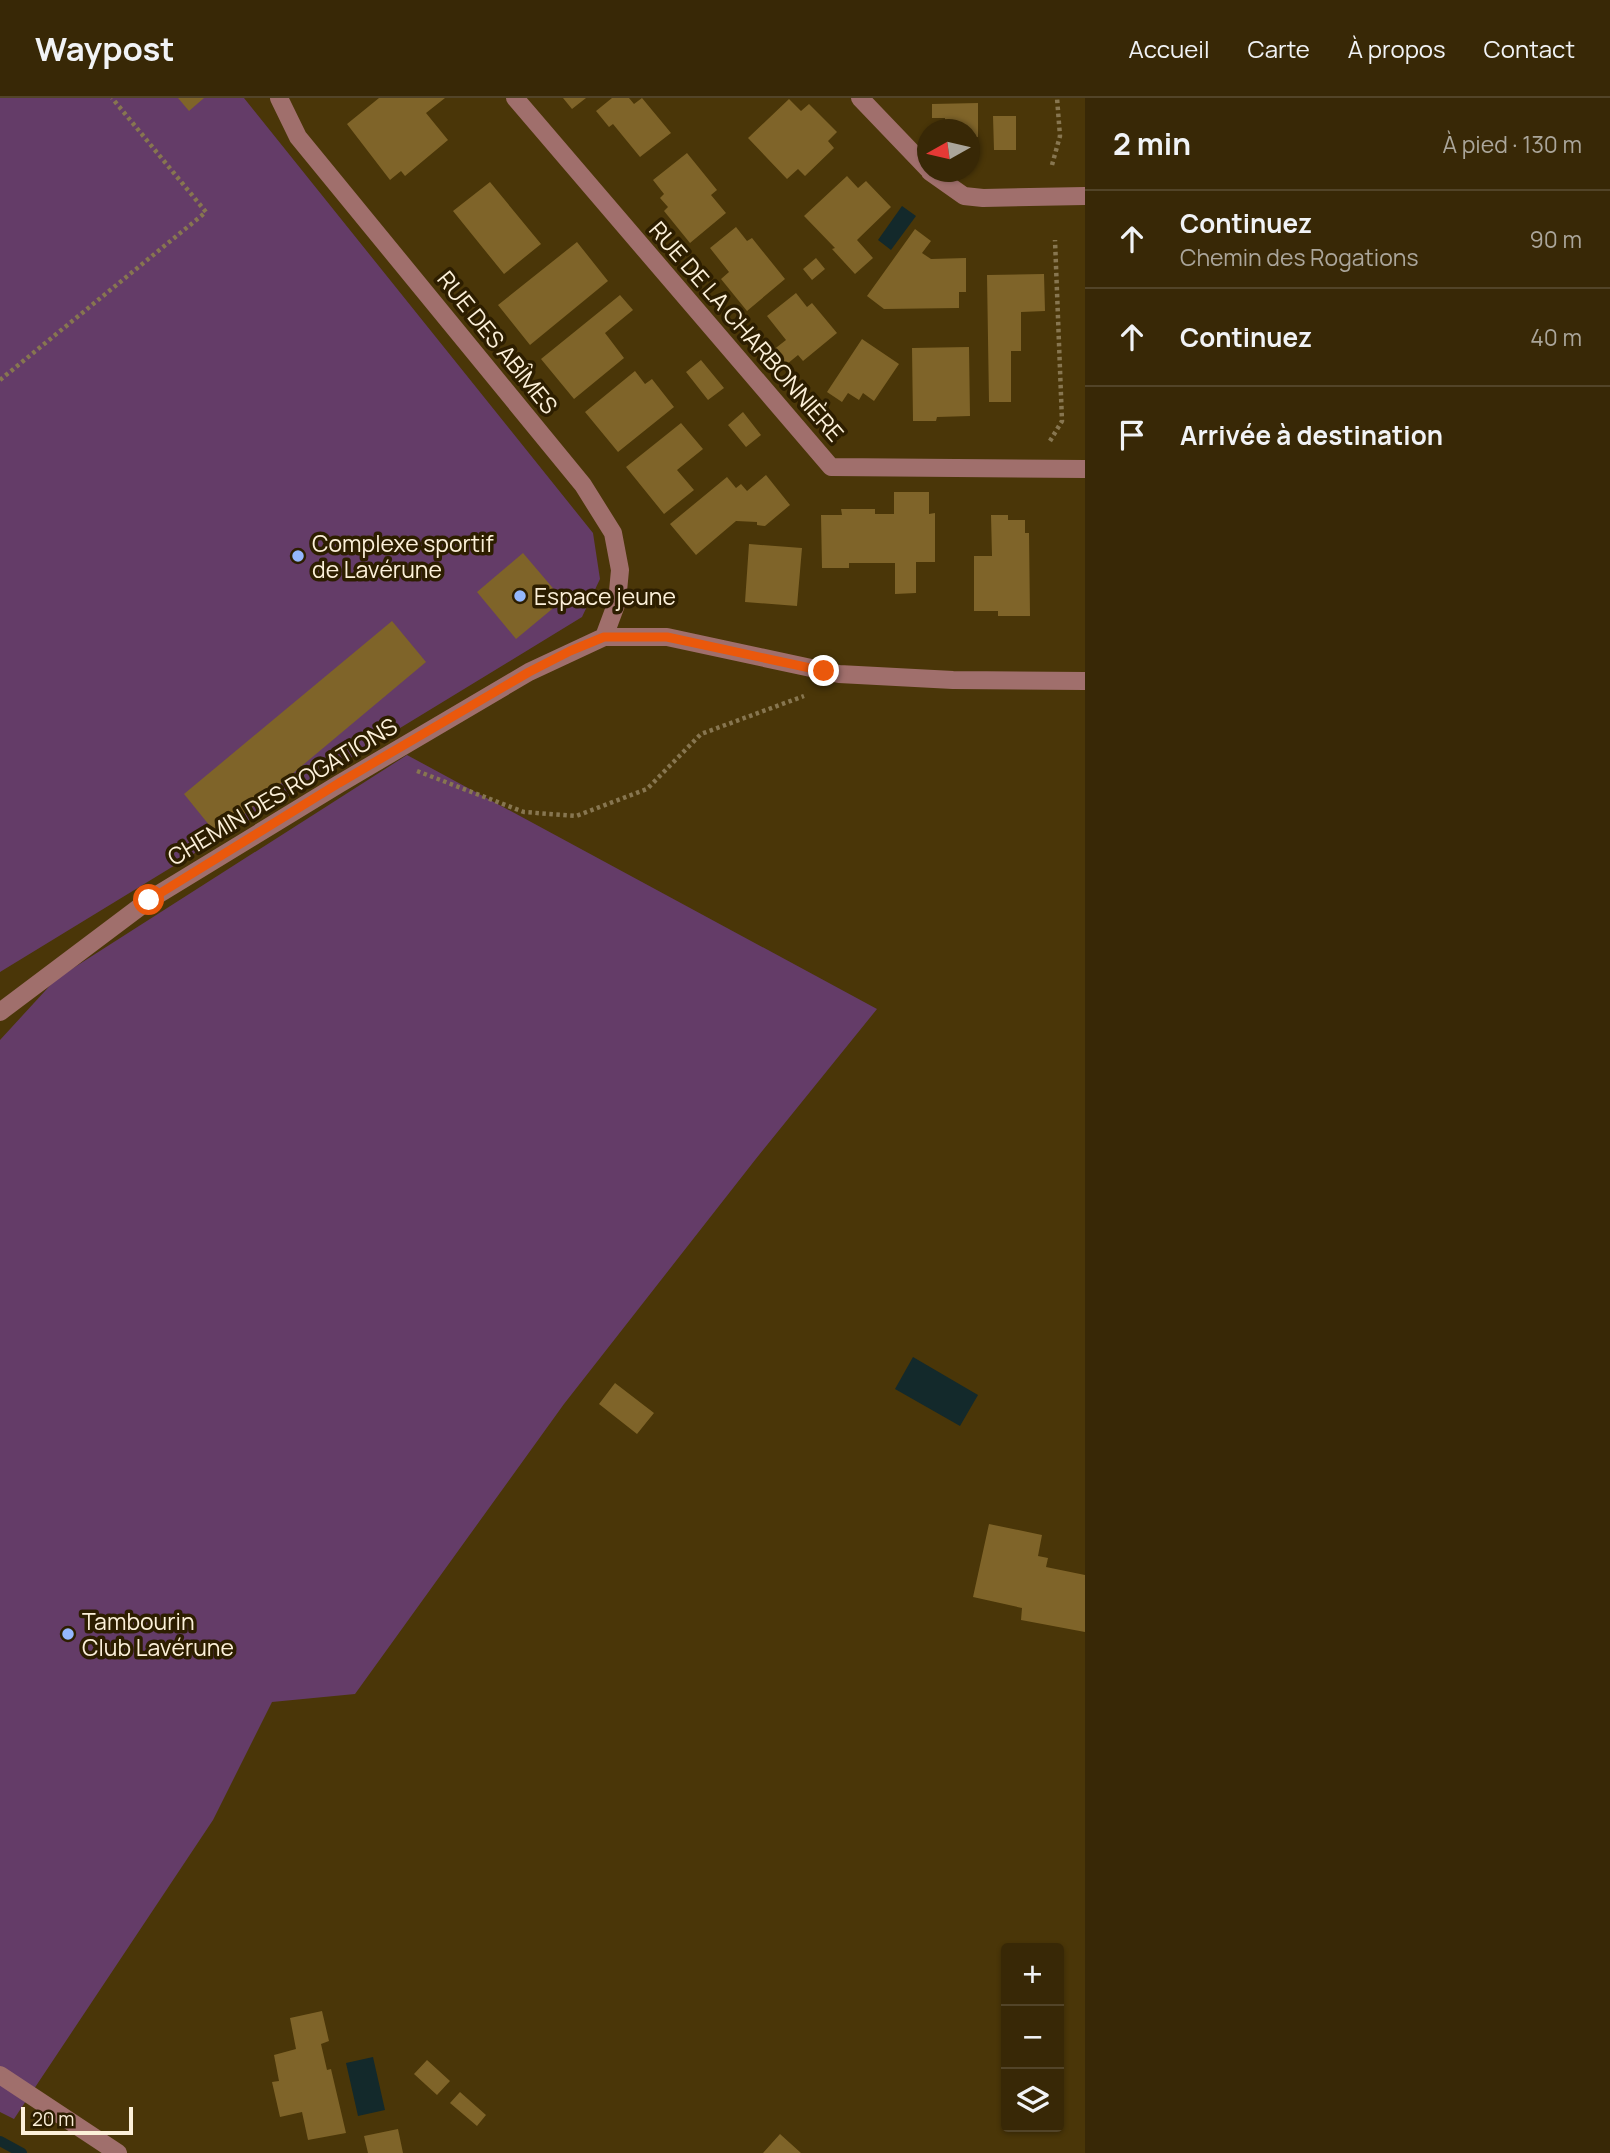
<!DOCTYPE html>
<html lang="fr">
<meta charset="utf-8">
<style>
body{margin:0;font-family:Manrope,sans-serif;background:#3f3010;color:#f1f3f6}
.controls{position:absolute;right:21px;bottom:21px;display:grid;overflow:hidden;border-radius:7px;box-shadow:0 2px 5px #0004}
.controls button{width:63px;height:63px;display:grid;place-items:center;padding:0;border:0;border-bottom:2px solid #524428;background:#382806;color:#f1f3f6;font:35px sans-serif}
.compass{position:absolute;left:917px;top:21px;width:63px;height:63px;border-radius:50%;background:#382806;box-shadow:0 2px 5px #0004;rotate:262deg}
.scale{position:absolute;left:21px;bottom:18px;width:112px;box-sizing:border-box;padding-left:7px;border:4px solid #fcf0d9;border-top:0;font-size:19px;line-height:24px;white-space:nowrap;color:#fcf0d9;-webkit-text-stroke:5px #2d1e00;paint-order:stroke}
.stop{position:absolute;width:21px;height:21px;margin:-16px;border:5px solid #ea580c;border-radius:50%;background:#fff}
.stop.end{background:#ea580c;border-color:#fff;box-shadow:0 2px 7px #0008}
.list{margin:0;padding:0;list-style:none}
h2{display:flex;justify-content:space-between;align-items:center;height:91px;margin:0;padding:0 28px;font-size:30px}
h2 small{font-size:23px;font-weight:400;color:#aba69b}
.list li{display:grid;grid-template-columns:46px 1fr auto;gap:21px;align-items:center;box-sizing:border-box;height:98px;padding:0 28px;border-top:2px solid #524428}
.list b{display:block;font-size:26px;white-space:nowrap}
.list p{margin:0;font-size:23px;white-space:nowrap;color:#aba69b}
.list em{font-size:23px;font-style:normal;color:#aba69b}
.icon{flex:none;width:38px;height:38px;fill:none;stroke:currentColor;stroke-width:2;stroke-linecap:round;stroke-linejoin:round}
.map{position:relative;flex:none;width:1085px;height:2055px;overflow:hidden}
header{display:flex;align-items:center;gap:42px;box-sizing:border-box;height:98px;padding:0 35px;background:#382806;border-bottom:2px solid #524428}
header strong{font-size:33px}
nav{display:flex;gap:38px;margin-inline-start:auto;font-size:24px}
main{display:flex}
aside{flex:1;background:#382806}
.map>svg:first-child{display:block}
</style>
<header>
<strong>Waypost</strong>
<nav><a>Accueil</a><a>Carte</a><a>À propos</a><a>Contact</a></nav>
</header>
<main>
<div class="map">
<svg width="1085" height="2055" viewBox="0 0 1085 2055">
<rect width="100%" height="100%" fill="#4a3608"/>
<!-- green -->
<path fill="#643c68" d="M0,0H244L593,435L600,481L582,519L0,874Z
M407,657L877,911L755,1062L564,1306L355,1596L272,1604L213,1722L14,2021L0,2014V942L56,881Z"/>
<!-- water -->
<path fill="#13292b" d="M902,108L916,118L891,152L878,142Z
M913,1259L978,1297L960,1328L895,1291Z
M373,1959L385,2012L358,2018L346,1965Z"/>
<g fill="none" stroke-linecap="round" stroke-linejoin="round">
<!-- stream -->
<path stroke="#13292b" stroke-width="10" d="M0,2043L22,2055"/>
</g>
<!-- building -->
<path fill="#7f6429" d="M178,0H204L189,13Z
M379,0H445L426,15L448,42L405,78L401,73L390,82L347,26Z
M563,0H586L572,11Z
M612,0H629L634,6L642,0L671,35L640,59L613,26L609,29L596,13Z
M789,1L801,13L809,6L837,34L828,43L834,50L805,78L798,71L787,81L748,40Z
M978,5V39H970V32H945V20H932V6Z
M993,18H1016V52H994Z
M687,55L717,92L711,97L726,115L690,145L664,113L668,109L660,100L664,96L653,82Z
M847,78L858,90L866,83L891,109L857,142L873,160L855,176L832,151L835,150L804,118Z
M490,84L541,146L504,176L453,113Z
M736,129L747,143L752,140L785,181L747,213L721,181L729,174L710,150Z
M915,131L931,143L922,155L931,161L966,160V194H959V210L884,211L867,198Z
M577,144L608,183L530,247L498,207Z
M816,160L825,171L812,182L803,171Z
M1044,176L1045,213L1021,214V253H1011V304H989L987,177Z
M796,195L807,209L812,205L837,235L803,263L798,257L781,271L768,256L786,242L767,218Z
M620,197L633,212L605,235L624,260L574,301L541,261Z
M862,241L899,266L874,303L863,295L859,302L848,295L842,304L827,294Z
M969,249L970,318L937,319L936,323H913L912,250Z
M701,262L724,290L708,302L686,274Z
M635,273L645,286L652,281L674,309L618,354L585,314Z
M743,314L761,337L746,349L728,327Z
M681,325L703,351L677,372L694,392L664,416L626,369Z
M766,377L790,407L765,428L757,427V424L736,423L696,457L670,426L727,379L736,390L741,386L747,393Z
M894,394H929V416L935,415V464H916V495L895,496V465H849V470H822L821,417H842L841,411H875V416H894Z
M991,417H1008V422H1025V435H1029L1030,518H998V513H974V458H992Z
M749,446L802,450L797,508L745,504Z
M523,455L563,502L516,541L477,494Z
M392,523L426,564L218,738L184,696Z
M615,1285L654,1315L637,1336L599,1306Z
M989,1426L1042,1437L1038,1458L1048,1460L1046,1469L1085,1477V1534L1021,1522L1022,1510L973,1499Z
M322,1913L329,1943L321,1946L327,1972L331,1971L346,2035L308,2042L302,2014L280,2019L272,1984L279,1983L274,1957L296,1951L290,1920Z
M427,1962L450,1983L437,1997L414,1976Z
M460,1994L486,2017L477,2028L450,2005Z
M398,2031L403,2055H368L364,2038Z
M780,2036L801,2055H763Z"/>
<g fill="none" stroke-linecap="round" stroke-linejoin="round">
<!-- path -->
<path stroke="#877650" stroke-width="4.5" stroke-dasharray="3.5 3.5" stroke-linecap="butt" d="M1052,67L1060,38L1057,0
M0,282L206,114L112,0
M1050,343L1062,323L1055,142
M417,673L524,714L576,718L647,691L701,636L804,598"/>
<!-- minor -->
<path stroke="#a06f6c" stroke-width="18" d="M279,0L298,39L583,387L613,435L620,472L617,504L604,539
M515,0L831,369L1085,371
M860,0L928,71
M930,74L964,98L983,100L1085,98
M0,914L149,802L339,686L529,574L604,539H667L839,576L953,582L1085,583
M0,1977L118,2055"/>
</g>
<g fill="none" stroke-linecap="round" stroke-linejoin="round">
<!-- route -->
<path stroke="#ea580c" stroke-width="9" d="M149,802L339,685L529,574L570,553L604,539H667L824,573"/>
</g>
<!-- markers -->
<g fill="#94b7fd" stroke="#2d1e00" stroke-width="2.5">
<circle cx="298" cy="458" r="7"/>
<circle cx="520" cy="498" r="7"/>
<circle cx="68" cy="1536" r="7"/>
</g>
<g text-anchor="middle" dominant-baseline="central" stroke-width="7" stroke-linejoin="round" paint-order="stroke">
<!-- street labels -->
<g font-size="23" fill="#fcf0d9" stroke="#2d1e00">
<text transform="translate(747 233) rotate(49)">RUE DE LA CHARBONNIÈRE</text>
<text transform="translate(498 244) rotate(51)">RUE DES ABÎMES</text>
<text transform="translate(282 693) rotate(-31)">CHEMIN DES ROGATIONS</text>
</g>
<!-- poi labels -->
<g font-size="23" fill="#fcf0d9" stroke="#2d1e00" text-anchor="start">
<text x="312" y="445">Complexe sportif<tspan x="312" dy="26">de Lavérune</tspan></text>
<text x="534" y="498">Espace jeune</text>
<text x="82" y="1523">Tambourin<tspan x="82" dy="26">Club Lavérune</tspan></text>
</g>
</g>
</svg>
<div class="controls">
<button>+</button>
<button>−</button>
<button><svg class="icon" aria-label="layers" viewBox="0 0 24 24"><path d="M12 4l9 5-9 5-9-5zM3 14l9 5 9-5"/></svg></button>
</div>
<svg class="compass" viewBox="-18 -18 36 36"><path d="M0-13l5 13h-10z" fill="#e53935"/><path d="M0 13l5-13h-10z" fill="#aba69b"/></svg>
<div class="scale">20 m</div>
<div class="stop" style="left:149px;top:802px"></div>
<div class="stop end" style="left:824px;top:573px"></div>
</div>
<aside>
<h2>2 min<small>À pied · 130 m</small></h2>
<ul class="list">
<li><svg class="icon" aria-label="ahead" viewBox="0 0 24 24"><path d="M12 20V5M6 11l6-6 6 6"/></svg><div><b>Continuez</b><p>Chemin des Rogations</p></div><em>90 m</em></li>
<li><svg class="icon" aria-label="ahead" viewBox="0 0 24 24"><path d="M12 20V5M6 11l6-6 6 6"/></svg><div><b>Continuez</b></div><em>40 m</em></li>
<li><svg class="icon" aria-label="arrive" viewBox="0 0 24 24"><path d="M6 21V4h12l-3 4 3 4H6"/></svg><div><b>Arrivée à destination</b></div></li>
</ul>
</aside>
</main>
